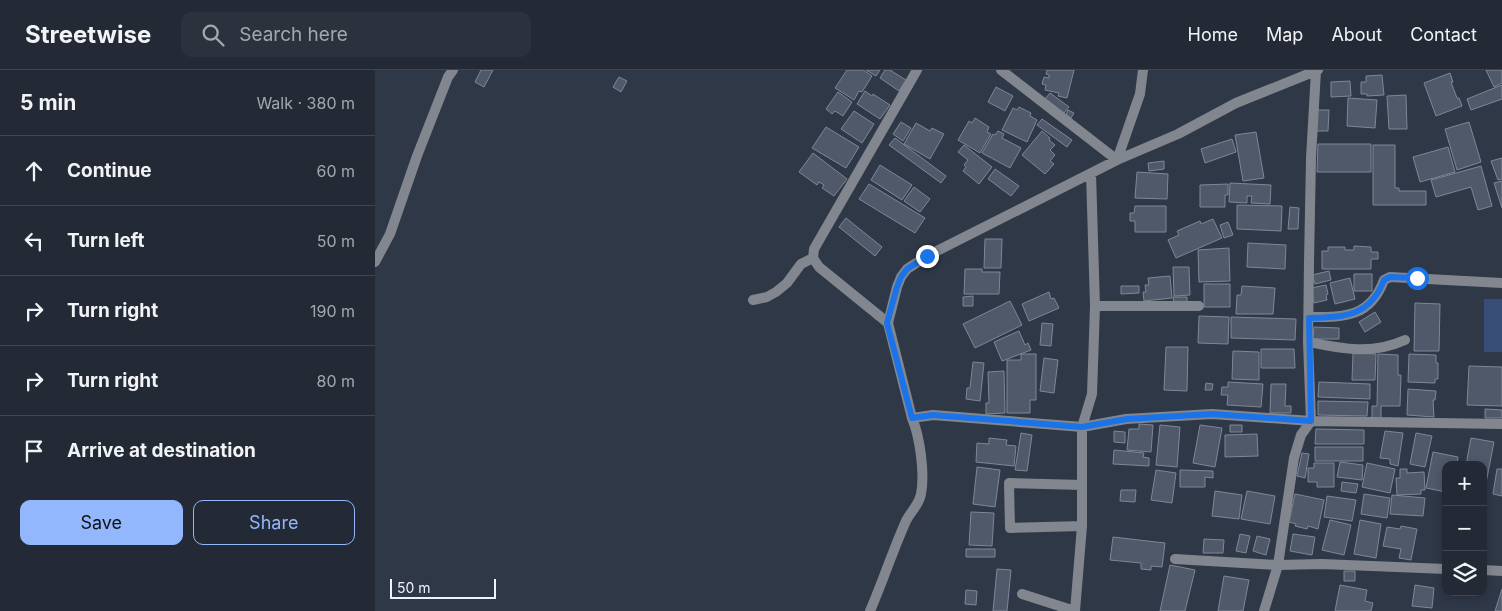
<!DOCTYPE html>
<meta charset="utf-8">
<style>
body{margin:0;font-family:Inter,sans-serif;background:#2b323d;color:#f1f3f6}
.controls{position:absolute;right:15px;bottom:15px;display:grid;overflow:hidden;border-radius:10px;box-shadow:0 2px 8px #0003}
.controls button{width:45px;height:45px;display:grid;place-items:center;padding:0;border:0;border-bottom:1px solid #404650;background:#232a35;color:#f1f3f6;font:25px sans-serif}
.scale{position:absolute;left:15px;bottom:12px;width:106px;box-sizing:border-box;padding-left:5px;border:2px solid #edf3fc;border-top:0;font-size:14px;line-height:18px;white-space:nowrap;color:#edf3fc;-webkit-text-stroke:4px #2f3847;paint-order:stroke}
.stop{position:absolute;width:15px;height:15px;margin:-11px;border:4px solid #1a73e8;border-radius:50%;background:#fff}
.stop.end{background:#1a73e8;border-color:#fff;box-shadow:0 1px 5px #0008}
.list{margin:0;padding:0;list-style:none}
h2{display:flex;justify-content:space-between;align-items:center;height:65px;margin:0;padding:0 20px;font-size:21px}
h2 small{font-size:16px;font-weight:400;color:#a3a7ad}
.list li{display:grid;grid-template-columns:32px 1fr auto;gap:15px;align-items:center;box-sizing:border-box;height:70px;padding:0 20px;border-top:1px solid #404650}
.list b{display:block;font-size:19px;white-space:nowrap}
.list em{font-size:16px;font-style:normal;color:#a3a7ad}
.actions{display:flex;gap:10px;padding:15px 20px}
.actions a{flex:1;padding:11px 0;border:1px solid #92b7fd;border-radius:10px;text-align:center;font-size:18px;color:#92b7fd}
.actions .main{background:#92b7fd;color:#111}
.icon{flex:none;width:28px;height:28px;fill:none;stroke:currentColor;stroke-width:2;stroke-linecap:round;stroke-linejoin:round}
.map{position:relative;flex:none;width:1127px;height:541px;overflow:hidden}
header{display:flex;align-items:center;gap:30px;box-sizing:border-box;height:70px;padding:0 25px;background:#232a35;border-bottom:1px solid #404650}
header strong{font-size:24px}
nav{display:flex;gap:28px;margin-inline-start:auto;font-size:18px}
.search{width:350px;height:45px;background:#2b323d;display:flex;align-items:center;gap:12px;box-sizing:border-box;padding:0 18px;border-radius:10px;color:#a3a7ad;font-size:19px}
main{display:flex}
aside{flex:1;background:#232a35}
.map>svg:first-child{display:block}
</style>
<header>
<strong>Streetwise</strong>
<div class="search"><svg class="icon" aria-label="search" viewBox="0 0 24 24"><circle cx="10" cy="10" r="6"/><path d="M15 15l6 6"/></svg>Search here</div>
<nav><a>Home</a><a>Map</a><a>About</a><a>Contact</a></nav>
</header>
<main>
<aside>
<h2>5 min<small>Walk · 380 m</small></h2>
<ul class="list">
<li><svg class="icon" aria-label="ahead" viewBox="0 0 24 24"><path d="M12 20V5M6 11l6-6 6 6"/></svg><div><b>Continue</b></div><em>60 m</em></li>
<li><svg class="icon" aria-label="left" viewBox="0 0 24 24"><path d="M17 20v-9H6M10 6l-5 5 5 5"/></svg><div><b>Turn left</b></div><em>50 m</em></li>
<li><svg class="icon" aria-label="right" viewBox="0 0 24 24"><path d="M7 20v-9h11M14 6l5 5-5 5"/></svg><div><b>Turn right</b></div><em>190 m</em></li>
<li><svg class="icon" aria-label="right" viewBox="0 0 24 24"><path d="M7 20v-9h11M14 6l5 5-5 5"/></svg><div><b>Turn right</b></div><em>80 m</em></li>
<li><svg class="icon" aria-label="arrive" viewBox="0 0 24 24"><path d="M6 21V4h12l-3 4 3 4H6"/></svg><div><b>Arrive at destination</b></div></li>
</ul>
<div class="actions"><a class="main">Save</a><a>Share</a></div>
</aside>
<div class="map">
<svg width="1127" height="541" viewBox="0 0 1127 541">
<rect width="100%" height="100%" fill="#2f3847"/>
<!-- green -->
<path fill="#384d75" d="M1109,229H1127V282H1109Z"/>
<!-- building -->
<path fill="#505969" stroke="#7d8799" d="M106,0H118L109,17L100,12Z
M472,0H488L497,6L487,22L484,21L479,30L460,18Z
M491,0H505L501,6Z
M510,0H515L531,10L524,21L505,8Z
M672,0H699L692,28L683,26L684,23L670,20L671,15L667,14L669,7L674,8V5L671,4Z
M1111,0H1127V13L1119,17Z
M1075,3L1078,12H1076L1082,28H1084L1087,36L1061,46L1049,13Z
M1007,5L1009,25L992,26V24H986V12H991V6Z
M244,7L252,11L246,22L238,17Z
M975,11L976,26L956,27V12Z
M1127,15V29L1096,40L1092,29Z
M621,17L638,26L630,41L613,32Z
M490,21L497,26L498,24L515,35L505,49L482,34Z
M463,22L477,32L468,46L460,41L457,44L451,39Z
M675,23L694,37L689,43L670,29Z
M1031,25L1032,59H1014L1012,26Z
M973,28L1002,30L1000,58L972,56Z
M644,37L656,43L655,46L662,50L652,72L627,60L638,38L642,40Z
M693,40L699,43L696,48L691,45Z
M942,40H954L953,61H941Z
M479,41L499,54L487,73L466,59Z
M600,48L614,57L612,62L616,64L605,83L583,70L594,51L597,53Z
M667,49L697,70L692,77L662,55Z
M526,52L536,58L528,71L518,64Z
M1094,52L1106,92L1082,100L1070,59Z
M541,53L555,61L557,58L569,64L555,89L529,74Z
M451,57L484,77L471,98L437,78Z
M623,61L629,64L627,68L646,78L635,98L607,83L618,64L620,65Z
M667,61L675,68L674,70L680,75L675,80L680,85L675,91L679,94L670,104L647,85Z
M881,62L889,108L868,111L860,65Z
M520,68L571,106L566,113L514,75Z
M857,69L861,82L830,93L826,79Z
M943,74H996V102H942Z
M589,75L617,97L604,114L588,101L591,97L589,95L593,90L583,82Z
M998,75H1020V118H1024V121H1051V135H998Z
M1073,77L1080,102L1045,112L1038,87Z
M438,83L472,109L459,126L447,118L449,115L444,112L442,115L424,102Z
M1127,88V109L1123,110L1116,91Z
M789,91V99L774,101L773,93Z
M505,95L537,115L527,130L496,110Z
M1106,96L1117,136L1103,140L1096,117L1061,127L1056,110Z
M620,99L644,116L636,126L613,109Z
M762,102L793,104L792,129L760,128Z
M1127,111V138L1119,113Z
M855,113L896,115L895,134L876,133L877,126H872V133L854,132Z
M494,114L550,148L540,163L484,129Z
M853,114V125H850V137H825V115Z
M539,117L555,129L545,142L529,131Z
M862,135L907,136L906,161L862,159Z
M760,136H791V162H760V151H755V143H759Z
M915,137L924,138L923,159H913Z
M471,148L507,177L500,186L464,157Z
M838,149L847,168L801,188L793,170L804,165L802,161L825,151L826,154Z
M853,152L858,165L849,168L845,155Z
M610,169H627L626,198H609Z
M873,173L911,175L910,199L872,197Z
M979,176L996,177V182H1003V189H996V199H947V181H953V177H970V180H979Z
M854,178L855,211L824,212L823,180Z
M798,197H814L815,225L799,226Z
M590,199H607V202H625L624,224H589Z
M954,201L956,210L940,214L937,205Z
M979,204H997V221H979Z
M795,206L797,228L769,231L768,222H771L770,215H774L773,208Z
M975,208L980,229L960,234L955,213Z
M829,214H855V237H829Z
M951,215L953,224L951,225L952,230L939,233L936,218Z
M746,216H764V223L746,224Z
M867,216L900,218L898,244H861L862,225H866Z
M674,222L676,229L679,228L684,238L654,251L647,234Z
M598,226V236H588V227Z
M798,227H812V233L799,234Z
M635,231L647,255L600,278L588,254Z
M1040,233L1065,234L1064,281H1039Z
M1000,242L1006,252L990,262L984,252Z
M824,246L854,247L853,274L823,273Z
M856,247L921,249L920,270L856,268Z
M667,253L678,254L676,276L665,275Z
M939,257L964,258V269H938Z
M644,261L650,275L653,273L656,280L627,291L619,272Z
M791,277H813L812,321L789,320Z
M886,279H919L920,298H886Z
M858,281L884,282V310L857,309Z
M978,283L1001,284L1000,310H977Z
M646,284H661V330H655V343H632V290H646Z
M1003,284L1023,285V305H1026L1025,336H1006V348H997V336H1002Z
M1034,284L1061,285V293H1063V309H1060V313L1033,312Z
M669,288L683,290L679,323L665,321Z
M598,292L609,293L605,331L591,329L592,318H595Z
M1094,296L1127,297V336L1092,335Z
M629,301L630,343L611,344V333H614L613,302Z
M853,312L888,314L886,337L852,335L853,325H846L847,317H853Z
M944,312L995,314V329L943,327Z
M831,313L838,314L837,320H830Z
M896,314H911L910,336H916V343H895Z
M1033,319L1061,321L1060,330H1058L1059,347L1032,345Z
M943,331L993,332L992,346L943,345Z
M1110,339L1127,340V348H1110Z
M764,354L778,355L776,382L752,380L754,359H764Z
M785,355L805,357L802,397L781,395Z
M825,355L847,358L840,397L818,393Z
M855,355H867V362H855Z
M941,359L989,360V374H940Z
M739,361L750,362V373L739,372Z
M1010,361L1028,363L1023,396L1015,394V389L1005,388Z
M646,363L657,365L652,401L640,400Z
M1041,363L1057,366L1050,397L1035,394Z
M882,364L883,386L850,387V365Z
M614,368L632,370L631,375L641,376L639,396L601,392L602,373L614,374Z
M1096,368L1119,372L1109,423L1108,395H1091Z
M940,377H988V391H940Z
M739,380L769,383L768,387L774,388V396L738,394Z
M1058,382L1083,387L1082,395H1071V422L1051,418Z
M927,383L934,384L930,408L922,406Z
M965,392L988,395L987,410L962,407Z
M939,393H959V417H942V412H933V398H939Z
M992,393L1020,399L1015,423L987,417Z
M602,397L625,400L620,437L598,434Z
M1025,399H1032V403L1049,402L1050,420H1046V424L1022,425L1021,408H1025Z
M1122,399H1127V426L1118,424Z
M781,400L801,403L797,433L776,430Z
M805,400L838,401V408L830,407V417H805Z
M967,412L983,414L981,423L966,421Z
M746,420H761L760,432L745,431Z
M840,421L867,425L864,449L837,446Z
M872,421L900,426L895,454L866,449Z
M920,424L949,430L943,459L933,456L932,459L920,456L921,454L914,452Z
M989,424L1015,428L1012,448L986,444Z
M1017,425L1050,428L1048,446L1015,444Z
M952,426L981,430L977,451L949,447Z
M596,442L619,443L617,476L594,475Z
M955,450L976,455L969,485L947,480Z
M985,450L1006,454L1001,488L979,484Z
M1026,456L1042,459L1036,490L1024,488L1026,479L1008,476L1012,457L1025,459Z
M865,464L875,466L871,483L861,481Z
M918,464L940,467L937,485L915,481Z
M882,466L895,469L891,485L878,481Z
M738,467L790,473L787,497L776,496V500L766,499V493L735,490Z
M829,469L849,470L848,483H828Z
M591,479H620V487H591Z
M795,495L820,500L810,541H785Z
M622,499L636,500L632,541H618Z
M969,501H980V511H969Z
M849,506L874,510L868,541H843Z
M965,515L992,520L990,531L998,533L996,541H960Z
M1040,515L1059,518L1057,538L1037,536Z
M1127,519V541H1120Z
M591,520L602,521L601,535L590,534Z"/>
<g fill="none" stroke-linecap="round" stroke-linejoin="round">
<!-- minor -->
<path stroke="#82868e" stroke-width="10" d="M626,0L742,90L765,24L768,0
M0,192L15,164L42,86L73,7L78,0
M378,230L392,227L401,222L412,213L426,194L438,188
M720,236H824
M934,247C969,247 995,248 1009,210L1015,207L1127,213
M513,253L444,197L438,188L439,179L542,0
M933,272C968,279 997,285 1030,270
M537,348L558,345L707,357L751,349L837,344L936,351L1127,354
M707,456L635,458L634,413L707,415
M800,489L903,495L947,494L1071,499
M1108,500L1127,501
M647,524L700,541
M495,541C508,511 518,480 531,451C536,441 544,435 546,424C550,404 545,367 537,348L513,253L522,217L526,207L532,199L552,186L742,90L803,64L861,33L943,0
M700,541L707,456V357L717,324L720,236L716,103
M889,541L903,495L919,388L926,365L936,351L933,272L934,192L936,88L941,1"/>
</g>
<g fill="none" stroke-linecap="round" stroke-linejoin="round">
<!-- route -->
<path stroke="#1a73e8" stroke-width="6" d="M552,186L532,199L526,207L522,217L512,253L537,348L558,345L707,357L752,349L837,344L936,351L934,248C968,247 995,247 1009,210L1015,207L1042,208"/>
</g>
</svg>
<div class="controls">
<button>+</button>
<button>−</button>
<button><svg class="icon" aria-label="layers" viewBox="0 0 24 24"><path d="M12 4l9 5-9 5-9-5zM3 14l9 5 9-5"/></svg></button>
</div>
<div class="scale">50 m</div>
<div class="stop" style="left:1042px;top:208px"></div>
<div class="stop end" style="left:552px;top:186px"></div>
</div>
</main>
